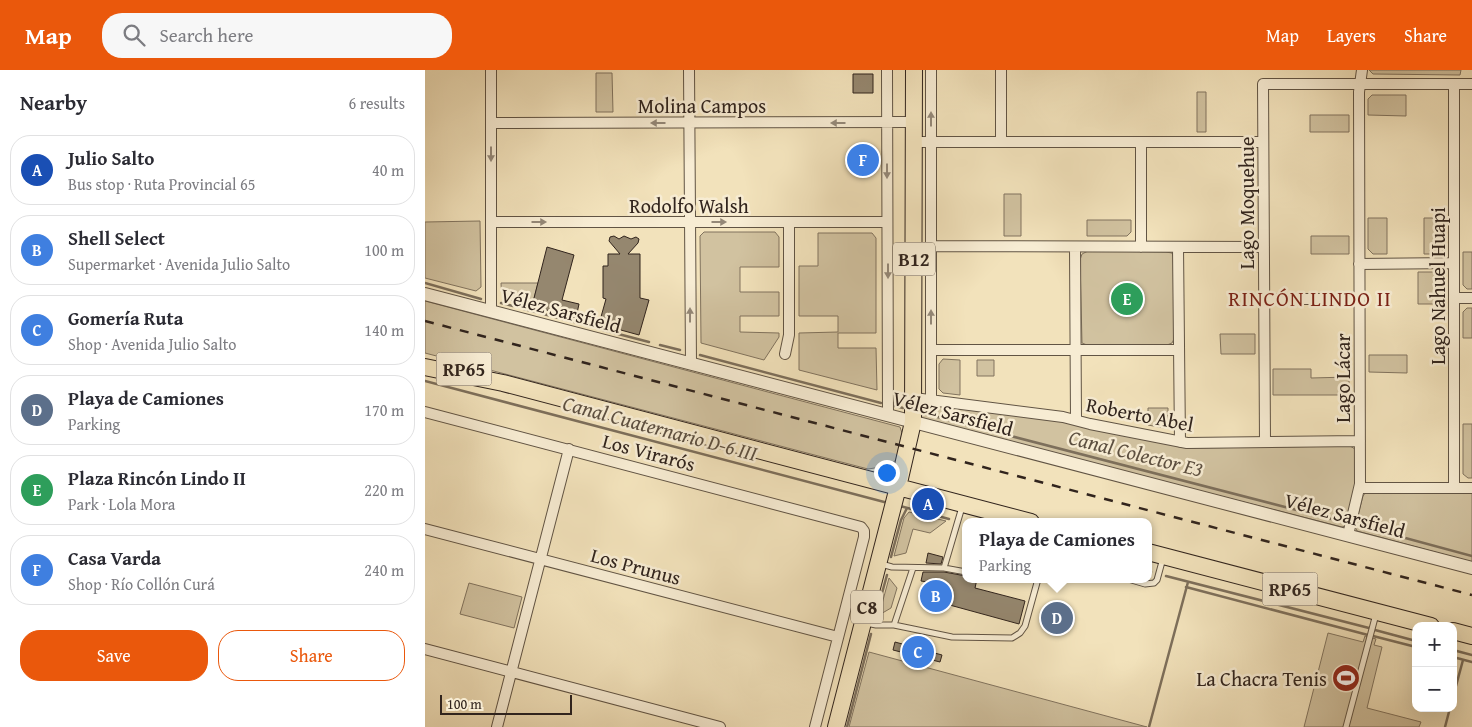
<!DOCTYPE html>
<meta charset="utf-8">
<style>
body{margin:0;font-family:"Gentium Book Plus",serif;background:#f7f7f7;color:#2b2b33}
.controls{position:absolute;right:15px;bottom:15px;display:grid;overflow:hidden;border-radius:10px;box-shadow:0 5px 20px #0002}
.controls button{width:45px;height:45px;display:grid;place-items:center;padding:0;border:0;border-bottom:1px solid #e1e1e2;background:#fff;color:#2b2b33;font:25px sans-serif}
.scale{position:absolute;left:15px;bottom:12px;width:132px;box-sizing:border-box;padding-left:5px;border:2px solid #31241d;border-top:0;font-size:14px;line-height:18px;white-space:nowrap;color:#31241d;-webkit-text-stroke:4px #f7ecd3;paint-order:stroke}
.you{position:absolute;left:461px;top:402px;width:18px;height:18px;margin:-12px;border:4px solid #fff;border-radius:50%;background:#1a73e8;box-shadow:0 0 0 8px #1a73e833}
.badge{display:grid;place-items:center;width:32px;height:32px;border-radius:50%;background:#ea580c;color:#fff;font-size:16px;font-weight:700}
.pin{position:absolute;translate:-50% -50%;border:2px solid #fff;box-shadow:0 1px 5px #0006}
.popup{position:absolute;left:537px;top:448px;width:190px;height:65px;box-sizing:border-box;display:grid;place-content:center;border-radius:10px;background:#fff;filter:drop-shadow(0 1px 4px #0005);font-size:16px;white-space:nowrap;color:#7c7c81}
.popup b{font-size:19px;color:#2b2b33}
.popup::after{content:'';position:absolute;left:50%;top:100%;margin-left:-10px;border:10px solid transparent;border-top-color:#fff}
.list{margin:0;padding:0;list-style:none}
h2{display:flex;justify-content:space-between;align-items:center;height:65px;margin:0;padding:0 20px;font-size:21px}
h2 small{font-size:16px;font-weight:400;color:#7c7c81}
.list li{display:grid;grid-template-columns:32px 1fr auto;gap:15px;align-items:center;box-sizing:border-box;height:70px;margin:0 10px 10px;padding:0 10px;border:1px solid #e1e1e2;border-radius:20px}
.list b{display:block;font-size:19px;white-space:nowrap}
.list p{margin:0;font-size:16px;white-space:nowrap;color:#7c7c81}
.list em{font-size:16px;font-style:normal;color:#7c7c81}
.actions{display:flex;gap:10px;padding:15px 20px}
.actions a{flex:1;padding:11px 0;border:1px solid #ea580c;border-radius:20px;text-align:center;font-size:18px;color:#ea580c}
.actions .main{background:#ea580c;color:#fff}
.icon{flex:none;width:28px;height:28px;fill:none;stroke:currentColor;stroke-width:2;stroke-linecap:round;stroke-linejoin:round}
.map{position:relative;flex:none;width:1047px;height:657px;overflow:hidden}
header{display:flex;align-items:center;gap:30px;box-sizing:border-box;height:70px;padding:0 25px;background:#ea580c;color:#fff}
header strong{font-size:24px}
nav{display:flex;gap:28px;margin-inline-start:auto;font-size:18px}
.search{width:350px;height:45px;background:#f7f7f7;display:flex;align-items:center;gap:12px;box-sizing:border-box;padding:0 18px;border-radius:20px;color:#7c7c81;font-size:19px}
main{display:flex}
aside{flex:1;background:#fff}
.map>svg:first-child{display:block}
</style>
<header>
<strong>Map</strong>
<div class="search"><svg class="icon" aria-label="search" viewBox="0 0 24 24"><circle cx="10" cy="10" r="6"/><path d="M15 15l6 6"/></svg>Search here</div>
<nav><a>Map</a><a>Layers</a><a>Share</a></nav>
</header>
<main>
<aside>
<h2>Nearby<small>6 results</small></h2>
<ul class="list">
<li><span class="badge" style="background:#1a4fb4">A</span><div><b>Julio Salto</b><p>Bus stop · Ruta Provincial 65</p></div><em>40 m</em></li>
<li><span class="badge" style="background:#3f7fe0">B</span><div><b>Shell Select</b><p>Supermarket · Avenida Julio Salto</p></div><em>100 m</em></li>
<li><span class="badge" style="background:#3f7fe0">C</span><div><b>Gomería Ruta</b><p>Shop · Avenida Julio Salto</p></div><em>140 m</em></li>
<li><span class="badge" style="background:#5c6f8a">D</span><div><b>Playa de Camiones</b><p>Parking</p></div><em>170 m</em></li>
<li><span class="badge" style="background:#2e9e5b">E</span><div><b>Plaza Rincón Lindo II</b><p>Park · Lola Mora</p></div><em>220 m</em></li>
<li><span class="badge" style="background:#3f7fe0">F</span><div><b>Casa Varda</b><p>Shop · Río Collón Curá</p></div><em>240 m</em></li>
</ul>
<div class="actions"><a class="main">Save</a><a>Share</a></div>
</aside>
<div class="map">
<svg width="1047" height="657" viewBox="0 0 1047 657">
<rect width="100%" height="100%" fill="#f2e2bb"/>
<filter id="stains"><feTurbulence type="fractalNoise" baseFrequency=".004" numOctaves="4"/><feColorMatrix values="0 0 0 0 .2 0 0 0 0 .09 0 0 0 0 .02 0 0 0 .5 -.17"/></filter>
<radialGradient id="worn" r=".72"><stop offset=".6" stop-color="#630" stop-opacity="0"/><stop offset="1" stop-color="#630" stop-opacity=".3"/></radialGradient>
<!-- green -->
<path fill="#d1c2a0" stroke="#81735e" d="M944,0H1036L1035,5L948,4Z
M171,3H187L188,42H171Z
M772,22H781V62H772Z
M947,25H981V46L943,45V29Z
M885,45H924V62H885Z
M579,124H596V166H579Z
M943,148H962V184H948L943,179Z
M999,148H1019V179L1015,184H999Z
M662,150H706V162L702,166H662Z
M55,151L56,217L51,221L0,208V152Z
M279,162H350L354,167V197H315V222H354V246H315V262L354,263V267L339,290L276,273L275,166Z
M393,163H447L451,168V263H413V278H451L452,320L374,300V263L413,262V246H374V196H393Z
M886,166H924V184H886Z
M663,181L741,182L747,183L749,188V269L747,273L742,275H662L657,273L655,190L657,184Z
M1038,182H1047V219H1042L1038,215Z
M993,202H1015L1019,206V234H993Z
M76,213H113L107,236C90,231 76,233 76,213Z
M0,231L471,356L475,357L477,363L471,390L463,396L443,399L0,283Z
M1042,238H1047V268H1038V242Z
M795,264H830V284H796Z
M944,285H982V303L944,302Z
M518,289L535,290V325L518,323L514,319V294Z
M552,290H569V306H552Z
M848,299H886V308L924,307V325H848Z
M499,334L639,351L762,378L925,376L930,379L931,413L920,456L917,457L499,351L495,347L496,336Z
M723,338H743V354L739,358L723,355Z
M1038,354H1047V408H1043L1038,404Z
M941,422H1047V492L932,461L930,456L938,426Z
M484,442L521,451L505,463L488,459L481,483L469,486L479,448Z
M464,508L472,518L466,538L454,545Z
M44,513L97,527L89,558L35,544Z
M903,563L938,572L940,566L951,569L949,575L957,577L942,638L996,652L994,657H879Z
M444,582L722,657H424Z"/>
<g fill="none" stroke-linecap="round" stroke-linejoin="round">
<!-- stream -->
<path stroke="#7d6f5b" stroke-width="2.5" d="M0,213L56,229
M76,233L88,236
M99,239L161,255
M178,260L224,272
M235,275L255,280
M275,285L456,333
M0,311L463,433
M470,336L478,338
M497,343L918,452
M475,436L524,449
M936,456L1047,486
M466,487L476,450L482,438
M723,501L726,502
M741,506L944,558
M761,517L943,565
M451,545L462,505
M950,560L991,571
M948,566L991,577
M1028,580L1047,585
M1028,587L1047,592
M1028,627L1038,590
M422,657L446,564
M724,657L763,512
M1020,657L1025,638"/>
</g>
<!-- building -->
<path fill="#95876f" stroke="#31241d" d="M428,4H448V23H428Z
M430,83H447V97H430Z
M189,166L194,169L199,166L206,169L211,167L214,169L213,173L203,184H215V228L224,230L214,265L174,254L181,229L178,228V196H183V184H195L184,171L185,167Z
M122,177L149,185L137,230L154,234L151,248L107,236Z
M503,483L518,487L516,494L501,493Z
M498,502H519L541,506V509H552L550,518L600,531L594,554L521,534L520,539L496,532L502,512L496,511Z
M470,572L517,585L515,592L468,580Z"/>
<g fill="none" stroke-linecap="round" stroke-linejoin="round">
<!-- service casing -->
<g stroke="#615444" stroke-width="7">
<path id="service" d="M456,494L467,497L519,498L541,502
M519,498L537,437
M703,509L720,514L729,513L732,510L738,488
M441,553L451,555H469L527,567L587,568L595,563L600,556L613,509
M469,555L488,498
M921,657L951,544"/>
</g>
<!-- minor casing -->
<g stroke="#615444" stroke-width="12">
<path id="minor" d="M264,0L266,293
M462,0L463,345
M1029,14V418
M66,53L489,52
M489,72H838
M576,72V0
M716,72V177
M66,152H462
M506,176L839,177
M650,177L651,350
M753,177L755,372
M934,194L1029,193
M1029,228H1047
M839,229H935
M66,241V0
M506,280H754
M360,284L364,265V152
M489,328L638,347L665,354L762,373L935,371
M506,330V0
M0,342L436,457L439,461V467L390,657
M840,372L838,14H1047
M935,418H1047
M0,459L413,567
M923,465L935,414L934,22L937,0
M0,579L295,657
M72,657L144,379"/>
</g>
<!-- tertiary casing -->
<g stroke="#615444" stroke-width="14">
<path id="tertiary" d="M0,224L1047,498"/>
</g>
<!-- primary casing -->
<g stroke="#31241d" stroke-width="18">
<path id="primary" d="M0,297L78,313L606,452
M723,482L1006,556
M1028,561L1047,566
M411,657L473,417L488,352L489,0"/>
</g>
<!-- service -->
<use href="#service" stroke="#f7ecd3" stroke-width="5"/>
<!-- minor -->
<use href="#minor" stroke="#f7ecd3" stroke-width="10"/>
<!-- tertiary -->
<use href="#tertiary" stroke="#f7ecd3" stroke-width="12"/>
<!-- primary -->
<use href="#primary" stroke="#f2e2bb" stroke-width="16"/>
<!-- rail -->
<path stroke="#31241d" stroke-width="2.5" stroke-dasharray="9 9" stroke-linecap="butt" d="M0,251L1047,525"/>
</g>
<!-- one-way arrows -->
<defs><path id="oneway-solid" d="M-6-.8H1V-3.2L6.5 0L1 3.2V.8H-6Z" transform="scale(1.25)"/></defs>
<g fill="#948878">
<use href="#oneway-solid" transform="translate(506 49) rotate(-90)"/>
<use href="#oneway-solid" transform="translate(233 53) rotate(180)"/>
<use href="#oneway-solid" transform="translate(413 53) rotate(180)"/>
<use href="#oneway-solid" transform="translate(66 84) rotate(90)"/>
<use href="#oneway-solid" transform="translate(462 101) rotate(90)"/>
<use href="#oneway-solid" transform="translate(114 152)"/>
<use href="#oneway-solid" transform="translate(294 152)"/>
<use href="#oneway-solid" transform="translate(463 201) rotate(90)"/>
<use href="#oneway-solid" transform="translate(265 245) rotate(-90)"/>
<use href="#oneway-solid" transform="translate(506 247) rotate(-90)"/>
</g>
<!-- icons -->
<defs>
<g id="stadium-disc" transform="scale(1.4375)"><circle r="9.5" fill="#8f2418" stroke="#f7ecd3"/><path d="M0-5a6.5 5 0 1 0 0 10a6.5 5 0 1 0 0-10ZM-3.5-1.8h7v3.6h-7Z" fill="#fff"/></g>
</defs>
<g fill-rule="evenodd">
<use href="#stadium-disc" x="921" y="608"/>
</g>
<g text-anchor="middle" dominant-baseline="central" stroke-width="5" stroke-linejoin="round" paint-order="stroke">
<!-- shield labels -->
<g fill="#f7ecd3" stroke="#6c6054" stroke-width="1">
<rect x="468" y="172.5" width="42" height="33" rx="4"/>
<rect x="11.5" y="282.5" width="55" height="33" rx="4"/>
<rect x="837.5" y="502.5" width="55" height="33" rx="4"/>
<rect x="426" y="520.5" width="32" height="33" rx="4"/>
</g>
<g font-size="19" font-weight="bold" fill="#31241d">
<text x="489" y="189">B12</text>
<text x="39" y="299">RP65</text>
<text x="865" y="519">RP65</text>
<text x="442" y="537">C8</text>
</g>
<!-- street labels -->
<g font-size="20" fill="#31241d" stroke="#f7ecd3">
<text x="277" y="35">Molina Campos</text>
<text transform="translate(821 133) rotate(-90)">Lago Moquehue</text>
<text x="264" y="135">Rodolfo Walsh</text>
<text transform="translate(1012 216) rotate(-90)">Lago Nahuel Huapi</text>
<text transform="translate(136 240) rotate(15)">Vélez Sarsfield</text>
<text transform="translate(917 308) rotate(-90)">Lago Lácar</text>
<text transform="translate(528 343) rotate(15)">Vélez Sarsfield</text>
<text transform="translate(715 344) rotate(11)">Roberto Abel</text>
<text transform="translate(224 382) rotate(15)">Los Virarós</text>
<text transform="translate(920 445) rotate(15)">Vélez Sarsfield</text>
<text transform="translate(211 496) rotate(15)">Los Prunus</text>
</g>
<!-- poi labels -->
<g font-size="20" fill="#31241d" stroke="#f7ecd3" text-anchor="end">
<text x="902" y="608">La Chacra Tenis</text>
</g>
<!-- neighbourhood labels -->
<g font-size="21" letter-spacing="1" fill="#7a1f14" stroke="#f7ecd3">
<text x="885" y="228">RINCÓN LINDO II</text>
</g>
<!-- water labels -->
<g font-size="21" font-style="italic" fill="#5d5041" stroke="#f7ecd3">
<text transform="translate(235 358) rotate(15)">Canal Cuaternario D-6 III</text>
<text transform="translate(711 383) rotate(14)">Canal Colector E3</text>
</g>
</g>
<rect width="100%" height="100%" filter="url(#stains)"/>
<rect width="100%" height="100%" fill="url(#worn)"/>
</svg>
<div class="controls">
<button>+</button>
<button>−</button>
</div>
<div class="scale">100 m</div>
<div class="you"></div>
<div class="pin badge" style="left:503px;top:434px;background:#1a4fb4">A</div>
<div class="pin badge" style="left:511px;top:526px;background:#3f7fe0">B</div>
<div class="pin badge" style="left:493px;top:582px;background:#3f7fe0">C</div>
<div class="pin badge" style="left:632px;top:548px;background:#5c6f8a">D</div>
<div class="popup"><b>Playa de Camiones</b>Parking</div>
<div class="pin badge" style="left:702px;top:229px;background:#2e9e5b">E</div>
<div class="pin badge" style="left:438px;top:90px;background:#3f7fe0">F</div>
</div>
</main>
